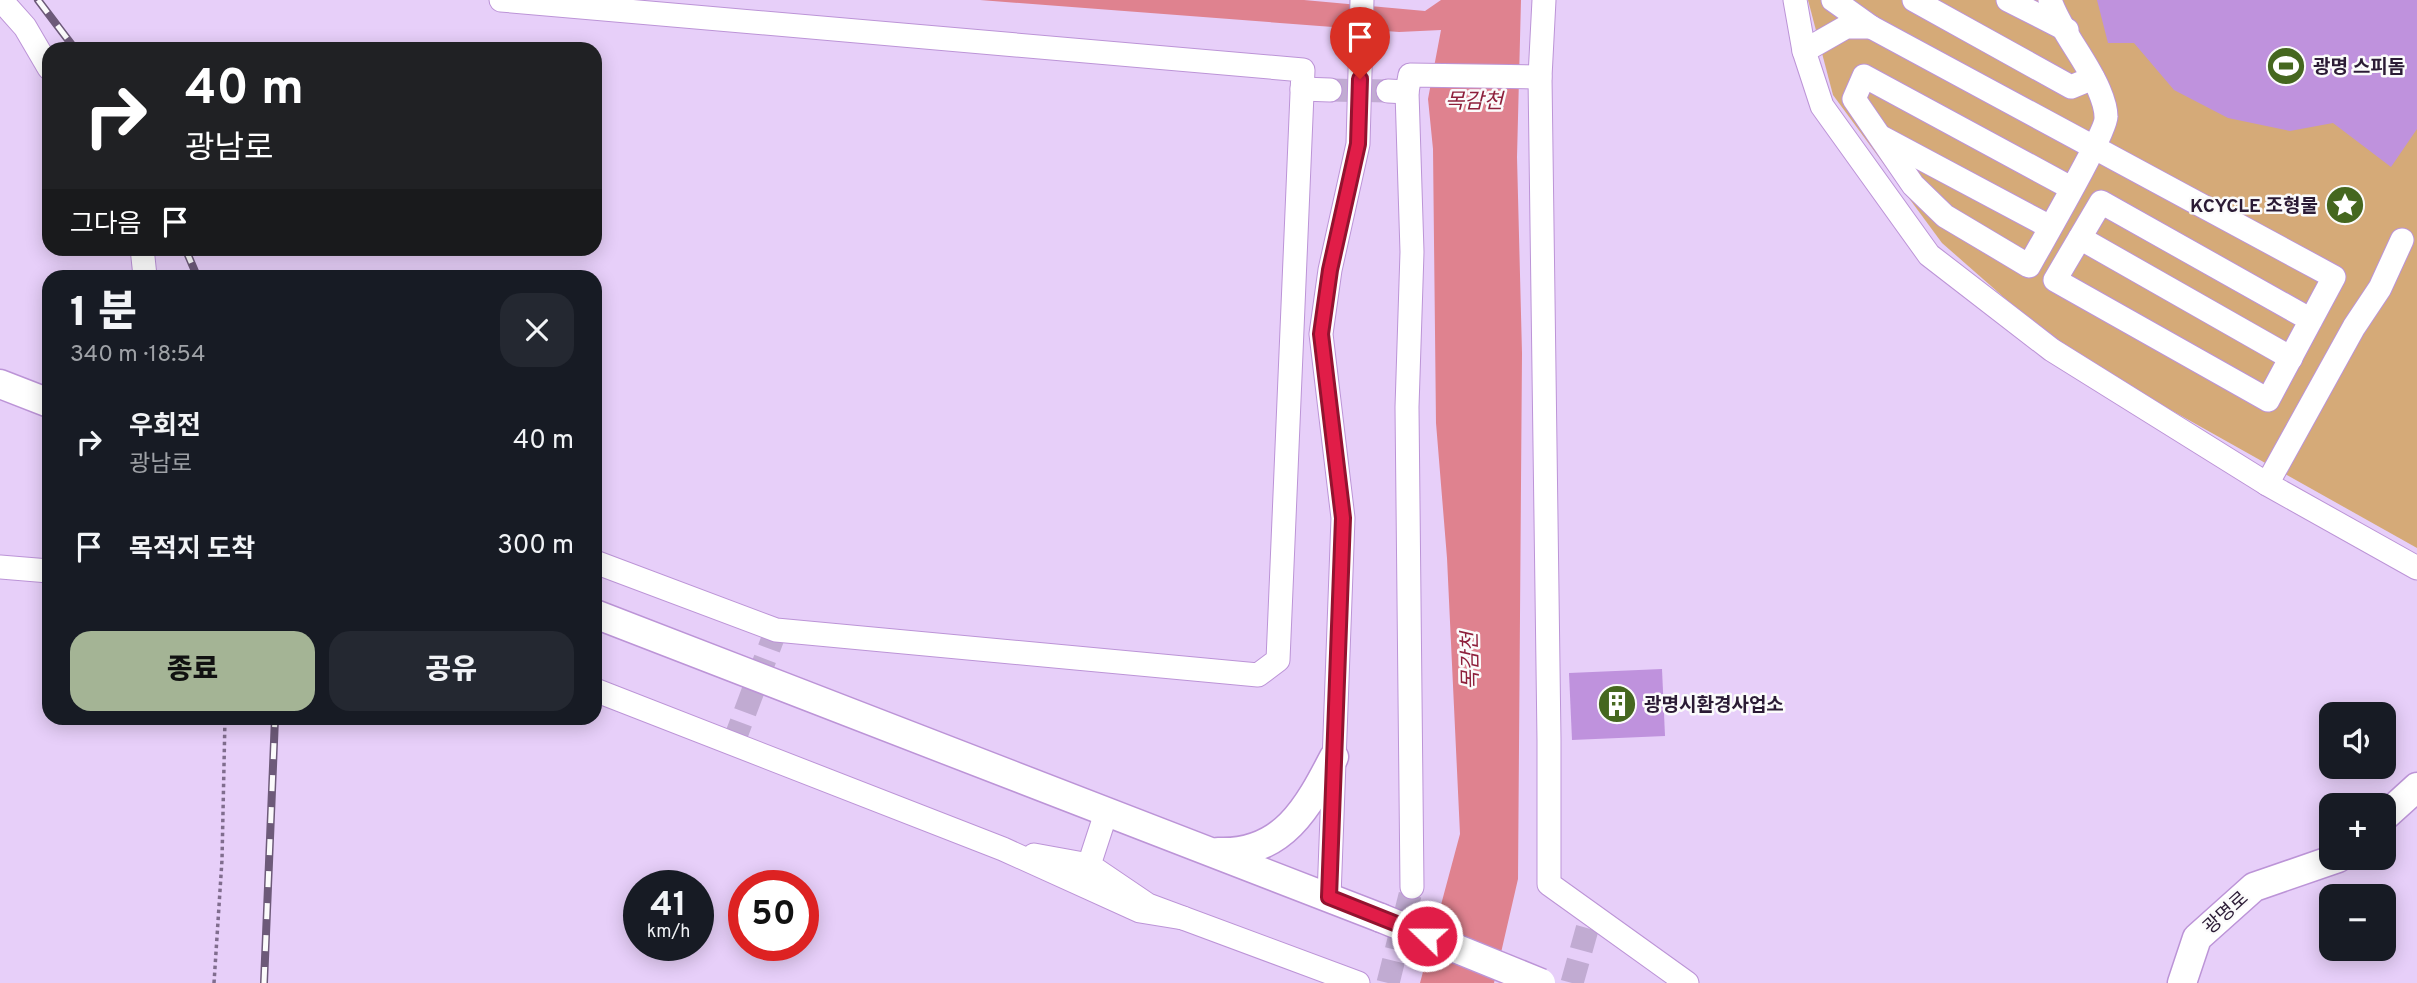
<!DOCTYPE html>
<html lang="ko">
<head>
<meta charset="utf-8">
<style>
  :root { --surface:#171b24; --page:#242831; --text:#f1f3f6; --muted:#9ea1a6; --accent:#a4b495 }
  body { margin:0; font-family:Overpass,"Noto Sans KR",sans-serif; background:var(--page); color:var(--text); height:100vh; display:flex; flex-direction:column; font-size:26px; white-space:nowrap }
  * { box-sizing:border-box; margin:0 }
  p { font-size:23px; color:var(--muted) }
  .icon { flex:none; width:38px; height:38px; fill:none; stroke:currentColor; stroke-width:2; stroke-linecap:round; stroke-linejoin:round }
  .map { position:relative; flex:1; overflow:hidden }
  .details { position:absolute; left:42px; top:270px; width:560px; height:455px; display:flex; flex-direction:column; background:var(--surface); border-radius:21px; box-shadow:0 4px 18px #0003 }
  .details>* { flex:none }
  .guide { position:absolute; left:42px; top:42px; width:560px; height:214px; border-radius:21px; box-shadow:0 4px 18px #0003; background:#202124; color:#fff; overflow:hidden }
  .buttons { position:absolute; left:2319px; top:702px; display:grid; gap:14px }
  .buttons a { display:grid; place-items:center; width:77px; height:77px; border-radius:14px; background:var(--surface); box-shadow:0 4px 18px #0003; font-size:35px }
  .speed { position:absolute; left:623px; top:870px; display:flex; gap:14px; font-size:35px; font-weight:700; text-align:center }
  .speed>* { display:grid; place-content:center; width:91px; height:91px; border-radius:50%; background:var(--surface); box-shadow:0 4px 18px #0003; line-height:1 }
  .speed small { font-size:18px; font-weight:400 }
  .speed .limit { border:10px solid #d22; background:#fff; color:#111 }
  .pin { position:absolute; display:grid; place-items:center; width:60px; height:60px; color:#fff; margin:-72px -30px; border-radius:50% 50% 50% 0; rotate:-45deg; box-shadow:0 0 7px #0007 }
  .pin .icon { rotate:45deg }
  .me { position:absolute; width:77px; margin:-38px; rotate:292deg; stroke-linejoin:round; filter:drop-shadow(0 0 5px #0008) }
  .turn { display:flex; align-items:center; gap:24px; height:147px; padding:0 28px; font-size:32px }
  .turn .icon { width:91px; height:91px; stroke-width:2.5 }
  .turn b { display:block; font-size:49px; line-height:60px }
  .then { display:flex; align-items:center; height:66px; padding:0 28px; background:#0003; gap:14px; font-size:26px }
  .round { display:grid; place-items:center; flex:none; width:74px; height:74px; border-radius:21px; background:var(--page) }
  .headline { display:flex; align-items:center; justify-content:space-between; height:119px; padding:0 28px }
  h1 { font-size:42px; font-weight:800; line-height:52px }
  .button { display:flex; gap:14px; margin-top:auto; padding:14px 28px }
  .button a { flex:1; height:80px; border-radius:21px; background:var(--accent); color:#111; font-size:28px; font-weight:800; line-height:80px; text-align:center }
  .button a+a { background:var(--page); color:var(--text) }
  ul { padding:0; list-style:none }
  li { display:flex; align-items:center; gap:21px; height:105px; padding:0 28px }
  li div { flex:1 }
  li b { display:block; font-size:26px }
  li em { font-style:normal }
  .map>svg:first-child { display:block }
  .green { fill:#d5aa78 }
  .water { fill:#df828f }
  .building { fill:#bf92dd }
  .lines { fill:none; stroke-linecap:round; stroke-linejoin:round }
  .minor-tunnel { stroke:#c1abd2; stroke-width:23; stroke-dasharray:23 11; stroke-linecap:butt }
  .minor-casing { stroke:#bc94d7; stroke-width:25 }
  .major-casing { stroke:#bc94d7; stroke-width:31 }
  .path { stroke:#806d8e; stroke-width:3.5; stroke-dasharray:3.5 3.5; stroke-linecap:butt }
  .minor { stroke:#fff; stroke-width:23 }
  .major { stroke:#fff; stroke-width:28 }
  .rail-casing { stroke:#6d5a79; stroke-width:8 }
  .rail { stroke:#fbfbfb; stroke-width:5; stroke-dasharray:16; stroke-linecap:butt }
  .major-bridge-casing { stroke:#bc94d7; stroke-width:31; stroke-linecap:butt }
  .major-bridge { stroke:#fff; stroke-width:28 }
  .route-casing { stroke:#92132f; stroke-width:18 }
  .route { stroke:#e11d48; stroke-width:12 }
  .labels { text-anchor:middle; stroke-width:5; stroke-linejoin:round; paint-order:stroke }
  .poi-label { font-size:19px; font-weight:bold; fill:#2b1b35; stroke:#fbfbfb; text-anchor:start }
  .street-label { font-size:19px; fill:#2b1b35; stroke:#fbfbfb }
  .water-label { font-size:21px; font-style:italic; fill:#8d1f3b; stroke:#fbfbfb }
</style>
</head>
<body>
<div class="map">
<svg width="2417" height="983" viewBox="0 0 2417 983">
  <rect width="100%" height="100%" fill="#e7cff9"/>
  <path class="green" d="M1808,0h609v548l-353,-198 -122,-107 -109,-148z"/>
  <path class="water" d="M980,0h324l121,11 16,-11h80l-4,157 5,196 -4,526 -24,104h-74l40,-149 -13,-276 -11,-135 -3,-274 -5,-50 13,-69 -42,2z"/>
  <g class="building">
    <path d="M2097,0h320v129l-26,38 -58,-44 -43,8 -62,-13 -54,-28 -40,-47h-26z"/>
    <path d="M1662,669l3,67 -93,4 -3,-67z"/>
  </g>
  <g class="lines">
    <g class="minor-tunnel">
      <path d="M1330,90l58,1"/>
      <path d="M733,744l43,-114"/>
      <path d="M1388,983l24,-96"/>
      <path d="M1572,983l19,-68"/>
    </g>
    <g class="minor-casing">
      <g id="minor">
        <path d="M1,0l24,27 24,41"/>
        <path d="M501,0l802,70 -25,590 -20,15 -482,-45 -181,-68"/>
        <path d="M1544,0l-4,77 9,663v144l138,99"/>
        <path d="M1795,0l9,51 18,55 107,149 123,95 215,134 150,84"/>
        <path d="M1914,0l157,87 22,-9"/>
        <path d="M2008,0l59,30"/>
        <path d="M2050,0c11,32 36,59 49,90 3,7 7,19 7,27 1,14 -65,127 -77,149l-84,-50 -32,-31 -59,-86 10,-23 207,112"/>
        <path d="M1871,27l463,250 -66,123 -213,-120 46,-78 210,118"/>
        <path d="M1804,51l42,-24h25l-38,-27"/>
        <path d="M1302,89l28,1"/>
        <path d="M1388,91l19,1 3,-17 130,2"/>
        <path d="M1407,92l5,160 -5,155 5,480"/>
        <path d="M1883,138l167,89"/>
        <path d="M2080,238l211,120"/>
        <path d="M142,248l3,28"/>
        <path d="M2267,484l87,-157 26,-39 22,-48"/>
        <path d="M0,567l49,4"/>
        <path d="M595,690l408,159 137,62 43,7"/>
        <path d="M1106,813l-17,52 59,40 210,78"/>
        <path d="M1034,855l55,10"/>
        <path d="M1329,897l14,-379 -22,-184 9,-64 28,-126 4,-144"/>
      </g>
    </g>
    <g class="major-casing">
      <g id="major">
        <path d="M0,384l49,19"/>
        <path d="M595,614l786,304"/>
        <path d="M2384,817l33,-30"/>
        <path d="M1218,852c65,3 90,-45 116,-95"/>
        <path d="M2182,983l15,-45 57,-51 84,-29"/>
      </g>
    </g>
    <path class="path" d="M214,983l8,-123 3,-142"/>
    <use href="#minor" class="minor"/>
    <use href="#major" class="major"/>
    <g class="rail-casing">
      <g id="rail">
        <path d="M38,0l37,49"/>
        <path d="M185,248l12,28"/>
        <path d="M264,983l11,-265"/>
      </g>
    </g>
    <use href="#rail" class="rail"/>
    <g class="major-bridge-casing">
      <path id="major-bridge" d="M1381,918l160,65"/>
    </g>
    <use href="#major-bridge" class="major-bridge"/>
  </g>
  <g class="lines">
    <g class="route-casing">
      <path id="route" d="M1360,79l-2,65 -28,126 -9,64 22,184 -14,379 98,39"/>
    </g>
    <use href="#route" class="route"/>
  </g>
  <defs>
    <g id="stadium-disc" transform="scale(2.0125)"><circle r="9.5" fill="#45671f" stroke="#fbfbfb"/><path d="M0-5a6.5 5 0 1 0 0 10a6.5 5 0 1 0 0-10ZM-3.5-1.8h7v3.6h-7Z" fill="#fff"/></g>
    <g id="sight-disc" transform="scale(2.0125)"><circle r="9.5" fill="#45671f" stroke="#fbfbfb"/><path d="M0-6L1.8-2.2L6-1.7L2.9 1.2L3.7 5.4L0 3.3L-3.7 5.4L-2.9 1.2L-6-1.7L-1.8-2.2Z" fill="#fff"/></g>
    <g id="building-disc" transform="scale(2.0125)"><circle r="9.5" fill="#45671f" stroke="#fbfbfb"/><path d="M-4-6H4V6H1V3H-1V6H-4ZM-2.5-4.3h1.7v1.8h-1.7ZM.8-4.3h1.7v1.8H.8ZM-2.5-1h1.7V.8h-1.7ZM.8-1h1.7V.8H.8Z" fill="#fff"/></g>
  </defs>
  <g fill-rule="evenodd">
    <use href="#stadium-disc" x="2286" y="66"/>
    <use href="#sight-disc" x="2345" y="205"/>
    <use href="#building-disc" x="1617" y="704"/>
  </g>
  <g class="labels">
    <g class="poi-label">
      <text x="2313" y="73">광명 스피돔</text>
      <text x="2318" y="212" text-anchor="end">KCYCLE 조형물</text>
      <text x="1644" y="711">광명시환경사업소</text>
    </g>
    <g class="street-label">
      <text transform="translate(2225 912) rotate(-42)" y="7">광명로</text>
    </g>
    <g class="water-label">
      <text x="1474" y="108">목감천</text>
      <text transform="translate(1470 661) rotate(-91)" y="7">목감천</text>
    </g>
  </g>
</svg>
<div class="buttons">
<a><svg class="icon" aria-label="sound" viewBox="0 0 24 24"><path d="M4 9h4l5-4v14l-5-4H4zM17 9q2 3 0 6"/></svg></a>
<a>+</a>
<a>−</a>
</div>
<div class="speed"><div>41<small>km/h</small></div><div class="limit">50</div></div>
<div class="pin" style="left:1360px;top:79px;background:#d93025"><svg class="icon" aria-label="arrive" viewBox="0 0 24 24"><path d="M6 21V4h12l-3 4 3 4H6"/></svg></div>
<svg class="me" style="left:1427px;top:936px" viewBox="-20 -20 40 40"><circle r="17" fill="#e11d48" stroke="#fff" stroke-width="3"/><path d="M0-11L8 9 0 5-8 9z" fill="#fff"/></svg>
<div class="guide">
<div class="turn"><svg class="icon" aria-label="right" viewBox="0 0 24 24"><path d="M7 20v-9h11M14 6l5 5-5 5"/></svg><div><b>40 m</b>광남로</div></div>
<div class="then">그다음<svg class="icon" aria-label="arrive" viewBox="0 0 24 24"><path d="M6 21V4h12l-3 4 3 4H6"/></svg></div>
</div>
<section class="details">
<div class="headline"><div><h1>1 분</h1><p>340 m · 18:54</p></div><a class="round"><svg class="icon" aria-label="close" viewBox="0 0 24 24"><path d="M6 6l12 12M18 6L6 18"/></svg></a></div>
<ul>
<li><svg class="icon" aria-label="right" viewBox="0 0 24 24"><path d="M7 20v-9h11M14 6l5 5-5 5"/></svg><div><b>우회전</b><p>광남로</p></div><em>40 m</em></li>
<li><svg class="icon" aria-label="arrive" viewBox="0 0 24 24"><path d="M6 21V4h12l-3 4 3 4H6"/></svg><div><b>목적지 도착</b></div><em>300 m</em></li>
</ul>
<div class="button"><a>종료</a><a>공유</a></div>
</section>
</div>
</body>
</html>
